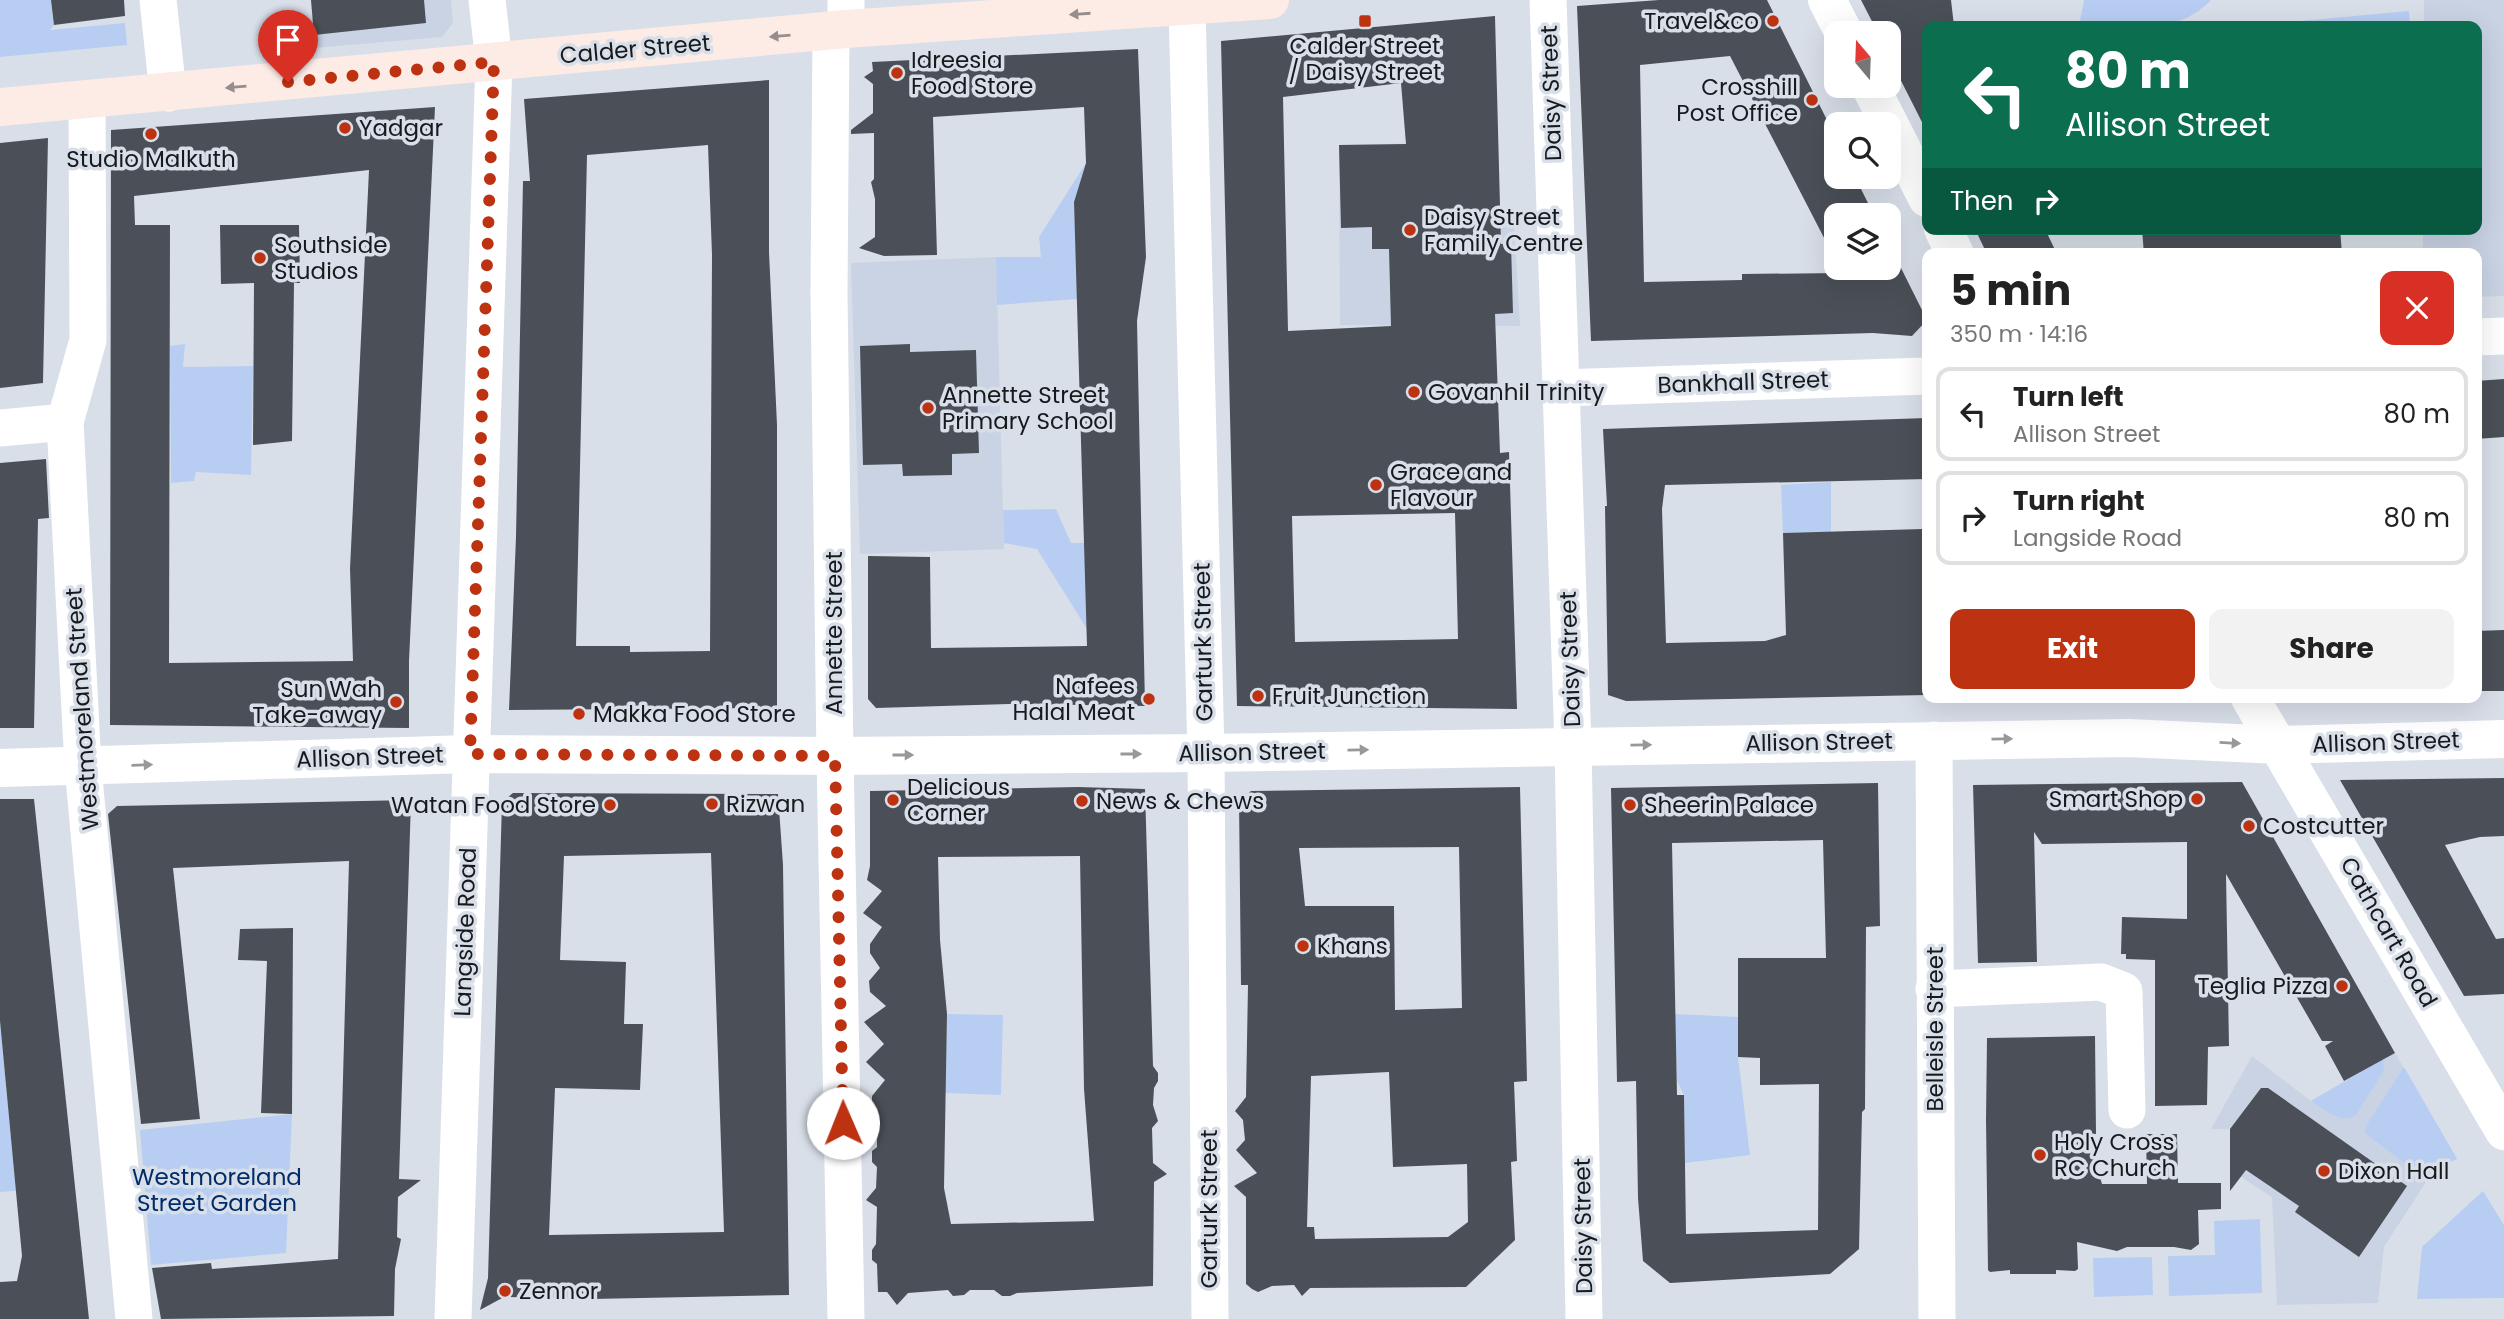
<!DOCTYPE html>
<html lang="en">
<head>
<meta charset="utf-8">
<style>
  :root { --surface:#fff; --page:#f2f2f2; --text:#222; --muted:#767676; --line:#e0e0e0; --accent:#bd3211 }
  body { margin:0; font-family:Poppins,sans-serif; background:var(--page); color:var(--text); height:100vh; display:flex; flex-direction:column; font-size:26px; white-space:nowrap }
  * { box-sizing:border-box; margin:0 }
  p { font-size:23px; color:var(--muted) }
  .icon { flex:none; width:38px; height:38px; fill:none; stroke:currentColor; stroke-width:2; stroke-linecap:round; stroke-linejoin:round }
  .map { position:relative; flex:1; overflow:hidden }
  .details { position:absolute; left:1922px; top:248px; width:560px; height:455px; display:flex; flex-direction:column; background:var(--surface); border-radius:14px; box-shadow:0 7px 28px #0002 }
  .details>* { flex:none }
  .guide { position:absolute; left:1922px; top:21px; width:560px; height:214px; border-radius:14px; box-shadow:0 7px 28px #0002; background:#0b6e4f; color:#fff; overflow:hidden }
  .needle { width:46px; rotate:341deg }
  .fabs { position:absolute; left:1824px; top:21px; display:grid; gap:14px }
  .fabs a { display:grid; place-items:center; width:77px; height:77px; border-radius:14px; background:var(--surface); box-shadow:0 7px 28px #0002; font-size:35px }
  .pin { position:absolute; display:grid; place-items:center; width:60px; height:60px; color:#fff; margin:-72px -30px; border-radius:50% 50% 50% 0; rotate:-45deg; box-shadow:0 0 7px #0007 }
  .pin .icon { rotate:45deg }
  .me { position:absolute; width:77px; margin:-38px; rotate:359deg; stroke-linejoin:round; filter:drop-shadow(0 0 5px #0008) }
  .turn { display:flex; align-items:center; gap:24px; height:147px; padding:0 28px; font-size:32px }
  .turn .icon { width:91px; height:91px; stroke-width:2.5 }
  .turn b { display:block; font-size:49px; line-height:60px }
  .then { display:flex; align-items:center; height:66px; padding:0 28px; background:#0003; gap:14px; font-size:26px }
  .round { display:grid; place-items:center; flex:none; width:74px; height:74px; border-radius:14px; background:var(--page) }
  .overview { display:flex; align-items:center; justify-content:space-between; height:119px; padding:0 28px }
  h1 { font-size:42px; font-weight:700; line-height:52px }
  .action { display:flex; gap:14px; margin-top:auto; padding:14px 28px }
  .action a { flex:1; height:80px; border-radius:14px; background:var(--accent); color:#fff; font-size:28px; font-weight:700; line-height:80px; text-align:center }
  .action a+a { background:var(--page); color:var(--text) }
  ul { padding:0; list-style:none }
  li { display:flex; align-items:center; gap:21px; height:94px; margin:0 14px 10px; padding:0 14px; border:4px solid var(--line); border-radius:14px }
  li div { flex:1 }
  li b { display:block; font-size:26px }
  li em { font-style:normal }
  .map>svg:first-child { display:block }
  .built { fill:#c9d3e4 }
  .green { fill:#b7cef2 }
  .building { fill:#4b5058; fill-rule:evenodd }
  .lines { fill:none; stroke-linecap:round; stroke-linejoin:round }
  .minor { stroke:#fff; stroke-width:37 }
  .tertiary { stroke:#fff; stroke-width:38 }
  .secondary { stroke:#fdebe6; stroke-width:38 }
  .oneway { fill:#968d8c }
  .oneway2 { fill:#979899 }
  .route { stroke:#bd3211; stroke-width:12; stroke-dasharray:0 21.6 }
  .poi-dot { fill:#bd3211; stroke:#d9dfe9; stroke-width:2.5 }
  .labels { text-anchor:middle; stroke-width:7; stroke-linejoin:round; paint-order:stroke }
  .poi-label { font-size:23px; fill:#171a1d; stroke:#d9dfe9; text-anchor:start }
  .street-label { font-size:23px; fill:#171a1d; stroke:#d9dfe9 }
  .park-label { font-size:23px; fill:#002c6c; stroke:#d9dfe9 }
</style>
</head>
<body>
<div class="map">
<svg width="2504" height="1319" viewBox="0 0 2504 1319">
  <rect width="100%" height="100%" fill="#d9dfe9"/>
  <g class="built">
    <path d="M311,0h140l2,23 -11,14 -128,11z"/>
    <path d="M2424,0h80v296l-28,1v-43h-53v-25h53v-203h-52z"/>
    <path d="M1428,143l15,82 71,-4 6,105 -180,-1 -1,-180z"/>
    <path d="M996,257l8,292 -144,5 -9,-291z"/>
    <path d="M1986,698h142l-68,5 -74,-2z"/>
    <path d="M2395,1053l62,106 -25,14 -48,74 -6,56 -101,2 -5,-108 -42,-27v-41h-19l41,-73 59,45z"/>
  </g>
  <g class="green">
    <path d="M0,0h51l3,25 -4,5 75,-7 2,22 -127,12z"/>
    <path d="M2084,0h127c-35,37 -84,26 -132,26z"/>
    <path d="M2409,11l1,15h-166z"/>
    <path d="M1086,163l-12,39 4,97 -81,6 -1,-48h45l-2,-20z"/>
    <path d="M185,344l-2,23 70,-1 -2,109 -55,-3 -2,9 -23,2 -1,-137z"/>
    <path d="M1831,482v50l-48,1 -2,-48z"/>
    <path d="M1056,509l15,34h14l2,86 -50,-80 -33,-6 -1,-33z"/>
    <path d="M947,1014l56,1 -2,80 -56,-2z"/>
    <path d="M1675,1014l63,3v40l12,98 -65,8 -1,-68 -7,-14z"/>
    <path d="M0,1023l16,168 -16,1z"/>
    <path d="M2383,1059l1,11 -28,45c-16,10 -31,-6 -45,-14z"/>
    <path d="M2404,1067l53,92 -33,15 -8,-2 -51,-39 1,-7z"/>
    <path d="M292,1114l-6,139 -135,12 -11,-135z"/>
    <path d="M2483,1191l21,34v73l-87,1 5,-52z"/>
    <path d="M2260,1219l2,74 -93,3 -1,-40 47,-1 -1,-34z"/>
    <path d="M2152,1257l1,38 -59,2 -1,-39z"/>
  </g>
  <g class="building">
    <path d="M51,0h73l1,16 -71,9z"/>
    <path d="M311,0h113l2,23 -112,12z"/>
    <path d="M1659,0h108l69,138v39h19l19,38h-38v46l-106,-205 -90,9 4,217 98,-2v-6l100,-1 -3,-5h62l26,52 -15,16 -39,-3 -282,8 -14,-335z"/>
    <path d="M1861,0h90l3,26h-27v106l-39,-77v-22h-10z"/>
    <path d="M1495,16l6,228h10l2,69 -18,1 5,139 9,-1 8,257 -280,-3 -16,-665zM1401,83l5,61 -67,1 2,83 31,-1v22h17l2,77 -103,5 -5,-234zM1455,513l3,126 -163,3 -3,-126z"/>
    <path d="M1138,49l8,208 -9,64 8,385 -136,-2 -133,4 -8,-9v-143l62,1 1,91 156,-2 -13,-444 12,-39 -2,-56 -151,10 4,138 -53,1 -25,-8 16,-11v-38l-4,-17 3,-3v-46l-23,1v-4l22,-17v-29l-9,-7 9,-6 -1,-9z"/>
    <path d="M769,80v172l8,173v283l-268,2 7,-173 7,-356h7l-6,-82zM708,145l4,110 -2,396 -80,1v-6h-54l11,-491z"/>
    <path d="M435,107l-26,554v67l-299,-3 1,-595zM369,170l-19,399 3,92 -184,2 1,-438h-35l-1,-29z"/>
    <path d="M48,138l-5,245 -43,5v-245z"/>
    <path d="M220,225h79l1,58h-6l-2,158 -39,4 1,-162 -33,1z"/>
    <path d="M1975,229h70l12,25h-70z"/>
    <path d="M2142,229h198l2,25h-198z"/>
    <path d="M910,344v8l66,-2 3,103 -27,1v21l-49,1 -1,-12 -39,1 -3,-119z"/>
    <path d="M2504,379v58l-28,2v-58z"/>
    <path d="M1927,418v61l-262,6 -3,24 4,134 99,-2 21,-6 -3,-102 140,-4 4,166 -301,6 -18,-6 -3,-189h2l-4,-77z"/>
    <path d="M46,459l3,59 -11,1 -4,209h-34v-265z"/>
    <path d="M2504,630v61h-28v-60z"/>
    <path d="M2504,778v58l-24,1 -35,8 51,94 8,-1v56l-40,2 -124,-216z"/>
    <path d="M2242,782l153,271 -51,28 -19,-35 8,-5h-11l-96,-167 3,172 -21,1 -1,58 -52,1v-146l-29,-1v-5h-5l1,-37 65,2v-77l-145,2 -8,-12 3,130 -59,1 -5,-178z"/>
    <path d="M1878,783l2,143 -14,1 -1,182 -3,3 -3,137 -29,25 -160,9 -27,-22 -5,-63 -2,-117 -19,1 -6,-294zM1823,840l3,118h-88v99l22,1v27l59,-1 -1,146 -132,4 -2,-139h-7l-5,-252z"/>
    <path d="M1078,787l67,2 8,277 5,7v8l-4,7 -1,17 5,16 -6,7 1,35 14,11 -13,8 -1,104 -136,7 -7,3h-8l-8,-6h-24l-6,5 -11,1 -5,-6 -40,3 -11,12 -10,-13h-9l-1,-28 -5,-4v-10l4,-6 1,-37 -11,-7 10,-12 1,-21 -5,-5v-11l5,-4v-36l-5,-5v-10l13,-16 -19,-18 18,-18 -20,-22 22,-16 -16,-14 -1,-11 11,-13 -10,-15v-9l12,-17 -19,-14 19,-22 -15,-11 3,-14v-75zM1080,856l4,233 10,132 -143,3 -7,-36 3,-174 -7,-74 -2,-83z"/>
    <path d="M1520,787l7,294 -13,1 3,79 -6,1 4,78 -49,47 -156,1 -8,8 -8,-11 -22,1 -14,6 -6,-3 -6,-5v-87l-12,-11 23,-13 -21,-23 9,-10 -2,-20 -8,-9 11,-14 2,-112h-7l-2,-184 12,-10zM1459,847l3,161 -67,2 -1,-104h-89l-6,-58zM1389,1072l4,95 74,-3 1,58 -20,15 -133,2 -1,-12h-7l4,-151z"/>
    <path d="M513,793l265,1 5,71 6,430 -197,4 -88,-2 -24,13 8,-32 14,-476zM711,853l13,379 -175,3 6,-147 85,2 3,-66h-19l2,-62 -66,-2 4,-104z"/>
    <path d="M0,799h34l55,520h-89v-37l17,-1 5,-25 -22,-235z"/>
    <path d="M411,800l-12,379 22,1 -23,17 -1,40 4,2 -6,30 -1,47 -233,3 -9,-51 59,-5 1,6 126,-10 11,-398 -176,7 27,251 -59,5 -33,-310 9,-8z"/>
    <path d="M293,928l-1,186 -31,-1 6,-152 -29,-1 2,-31z"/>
    <path d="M2095,1036l1,98h-9l15,50h45l-1,-50h31l1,49h43v26l-23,1 1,34 -8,6 -17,-3h-47l-10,4 -40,-9 1,27 -3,2 -19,-1v4h-46v-4l-20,2 -2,-2 -2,-150 1,-82z"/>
    <path d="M2261,1088h7l139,98 -48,71 -64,-45 4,-6 -53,-36 -16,21v-62z"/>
  </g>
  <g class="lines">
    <g class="minor">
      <path d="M158,0l10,93"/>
      <path d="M846,0v29"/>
      <path d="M1548,0l25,746 11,573"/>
      <path d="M1187,7l19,746 4,566"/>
      <path d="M831,31l-2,262 6,463 11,563"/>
      <path d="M87,101l1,239 -23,82 18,345 51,552"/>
      <path d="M2476,337l28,-1"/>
      <path d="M1560,388l367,-12"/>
      <path d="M0,428l65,-6"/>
      <path d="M1934,740l3,579"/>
      <path d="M1934,989l167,-7 23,9 3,119"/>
      <path d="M453,1319l41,-1257 -7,-62"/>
    </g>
    <g class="tertiary">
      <path d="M1827,0l17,33"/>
      <path d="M1870,86l57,112"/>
      <path d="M1943,229l12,25"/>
      <path d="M2250,698l254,433"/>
      <path d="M0,768l470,-14 365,2 371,-3 922,-15 152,7 224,-6"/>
    </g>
    <path class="secondary" d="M0,107l846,-78 424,-29"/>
  </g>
  <defs><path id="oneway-solid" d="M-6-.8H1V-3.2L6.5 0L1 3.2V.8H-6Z" transform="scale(1.75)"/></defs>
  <g class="oneway">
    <use href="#oneway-solid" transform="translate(1080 14) rotate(176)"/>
    <use href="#oneway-solid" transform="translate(780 36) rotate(175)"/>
    <use href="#oneway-solid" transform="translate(236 87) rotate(175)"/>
  </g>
  <g class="oneway2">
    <use href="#oneway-solid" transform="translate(2002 739) rotate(-1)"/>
    <use href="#oneway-solid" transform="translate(2230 743) rotate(3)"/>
    <use href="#oneway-solid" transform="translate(1641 745) rotate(-1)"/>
    <use href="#oneway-solid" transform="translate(1358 750) rotate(-1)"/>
    <use href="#oneway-solid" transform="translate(1131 754)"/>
    <use href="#oneway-solid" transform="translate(903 755)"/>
    <use href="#oneway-solid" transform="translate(142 765) rotate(-2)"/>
  </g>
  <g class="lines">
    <path class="route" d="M288,82l206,-20 -24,692 365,2 8,367"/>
  </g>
  <g class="poi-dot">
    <rect x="1358" y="14" width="14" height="14" rx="3.5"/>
    <circle cx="1773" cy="21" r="7"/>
    <circle cx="897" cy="73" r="7"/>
    <circle cx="1812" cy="100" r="7"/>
    <circle cx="345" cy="128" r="7"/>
    <circle cx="151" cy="134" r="7"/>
    <circle cx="1410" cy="230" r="7"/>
    <circle cx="260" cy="258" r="7"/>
    <circle cx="1414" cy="392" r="7"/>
    <circle cx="928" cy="408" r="7"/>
    <circle cx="1376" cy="485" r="7"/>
    <circle cx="1258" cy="696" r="7"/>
    <circle cx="1149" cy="699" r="7"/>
    <circle cx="396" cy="702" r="7"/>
    <circle cx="579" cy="714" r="7"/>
    <circle cx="2197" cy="799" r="7"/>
    <circle cx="893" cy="800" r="7"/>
    <circle cx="1082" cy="801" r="7"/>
    <circle cx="712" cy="804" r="7"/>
    <circle cx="610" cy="805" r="7"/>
    <circle cx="1630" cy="805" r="7"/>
    <circle cx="2249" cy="826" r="7"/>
    <circle cx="1303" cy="946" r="7"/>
    <circle cx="2342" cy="986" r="7"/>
    <circle cx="2040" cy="1155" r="7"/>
    <circle cx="2324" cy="1171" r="7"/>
    <circle cx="505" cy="1291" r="7"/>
  </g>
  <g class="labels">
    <g class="poi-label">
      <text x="1759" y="29" text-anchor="end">Travel&amp;co</text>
      <text x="1365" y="54" text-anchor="middle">Calder Street<tspan x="1365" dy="26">/ Daisy Street</tspan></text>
      <text x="911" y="68">Idreesia<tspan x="911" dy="26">Food Store</tspan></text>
      <text x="1798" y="95" text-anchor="end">Crosshill<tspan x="1798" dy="26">Post Office</tspan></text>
      <text x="359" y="136">Yadgar</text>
      <text x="151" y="167" text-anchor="middle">Studio Malkuth</text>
      <text x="1424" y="225">Daisy Street<tspan x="1424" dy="26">Family Centre</tspan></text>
      <text x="274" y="253">Southside<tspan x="274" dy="26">Studios</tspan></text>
      <text x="1428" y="400">Govanhil Trinity</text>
      <text x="942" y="403">Annette Street<tspan x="942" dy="26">Primary School</tspan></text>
      <text x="1390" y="480">Grace and<tspan x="1390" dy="26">Flavour</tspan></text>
      <text x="1135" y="694" text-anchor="end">Nafees<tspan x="1135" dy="26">Halal Meat</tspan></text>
      <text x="382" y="697" text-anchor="end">Sun Wah<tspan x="382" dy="26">Take-away</tspan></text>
      <text x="1272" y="704">Fruit Junction</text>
      <text x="593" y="722">Makka Food Store</text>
      <text x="907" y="795">Delicious<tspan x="907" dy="26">Corner</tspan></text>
      <text x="2183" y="807" text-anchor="end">Smart Shop</text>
      <text x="1096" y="809">News &amp; Chews</text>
      <text x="726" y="812">Rizwan</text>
      <text x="596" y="813" text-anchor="end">Watan Food Store</text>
      <text x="1644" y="813">Sheerin Palace</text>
      <text x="2263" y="834">Costcutter</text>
      <text x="1317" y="954">Khans</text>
      <text x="2328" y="994" text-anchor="end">Teglia Pizza</text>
      <text x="2054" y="1150">Holy Cross<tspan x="2054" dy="26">RC Church</tspan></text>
      <text x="2338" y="1179">Dixon Hall</text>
      <text x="519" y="1299">Zennor</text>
    </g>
    <g class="street-label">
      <text transform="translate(635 49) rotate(-5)" y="8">Calder Street</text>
      <text transform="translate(1551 93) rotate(-92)" y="8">Daisy Street</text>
      <text transform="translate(1743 382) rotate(-2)" y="8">Bankhall Street</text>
      <text transform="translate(834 633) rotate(-90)" y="8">Annette Street</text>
      <text transform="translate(1203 642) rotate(-91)" y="8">Garturk Street</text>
      <text transform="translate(1570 659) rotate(-92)" y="8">Daisy Street</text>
      <text transform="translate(82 709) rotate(-94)" y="8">Westmoreland Street</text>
      <text transform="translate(1819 742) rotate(-1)" y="8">Allison Street</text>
      <text transform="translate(2386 742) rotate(-2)" y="8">Allison Street</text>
      <text transform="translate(1252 752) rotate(-1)" y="8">Allison Street</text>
      <text transform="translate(370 757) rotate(-2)" y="8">Allison Street</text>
      <text transform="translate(465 932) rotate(-88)" y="8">Langside Road</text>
      <text transform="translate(2389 932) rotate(60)" y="8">Cathcart Road</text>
      <text transform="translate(1935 1029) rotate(-90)" y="8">Belleisle Street</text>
      <text transform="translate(1209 1209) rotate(-90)" y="8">Garturk Street</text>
      <text transform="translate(1583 1226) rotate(-91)" y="8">Daisy Street</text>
    </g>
    <g class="park-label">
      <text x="217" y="1185">Westmoreland<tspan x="217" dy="26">Street Garden</tspan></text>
    </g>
  </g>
</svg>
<div class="fabs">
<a><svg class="needle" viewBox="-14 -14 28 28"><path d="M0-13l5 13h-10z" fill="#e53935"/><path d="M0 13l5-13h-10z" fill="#767676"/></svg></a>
<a><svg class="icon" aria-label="search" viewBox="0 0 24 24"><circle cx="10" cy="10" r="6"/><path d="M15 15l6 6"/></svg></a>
<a><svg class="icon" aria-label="layers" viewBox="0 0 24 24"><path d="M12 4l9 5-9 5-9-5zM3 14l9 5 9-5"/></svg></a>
</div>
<div class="pin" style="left:288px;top:82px;background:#d93025"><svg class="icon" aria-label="arrive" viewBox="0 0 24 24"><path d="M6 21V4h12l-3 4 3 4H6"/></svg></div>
<svg class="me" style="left:843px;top:1123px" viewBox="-20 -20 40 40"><circle r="19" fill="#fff"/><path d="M0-13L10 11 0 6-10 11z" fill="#bd3211"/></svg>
<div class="guide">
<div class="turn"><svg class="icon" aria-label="left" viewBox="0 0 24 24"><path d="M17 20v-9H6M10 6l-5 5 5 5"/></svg><div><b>80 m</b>Allison Street</div></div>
<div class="then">Then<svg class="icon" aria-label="right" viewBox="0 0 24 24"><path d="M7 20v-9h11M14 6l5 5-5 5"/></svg></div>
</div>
<section class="details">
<div class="overview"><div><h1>5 min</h1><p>350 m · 14:16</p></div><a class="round" style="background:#d93025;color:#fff"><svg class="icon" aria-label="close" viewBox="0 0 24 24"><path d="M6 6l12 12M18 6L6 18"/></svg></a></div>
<ul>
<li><svg class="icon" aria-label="left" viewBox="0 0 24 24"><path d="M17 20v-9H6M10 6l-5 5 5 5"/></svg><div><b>Turn left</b><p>Allison Street</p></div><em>80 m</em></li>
<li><svg class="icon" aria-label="right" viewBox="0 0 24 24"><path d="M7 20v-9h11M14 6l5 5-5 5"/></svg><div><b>Turn right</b><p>Langside Road</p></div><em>80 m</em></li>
</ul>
<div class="action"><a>Exit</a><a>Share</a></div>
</section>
</div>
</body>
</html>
